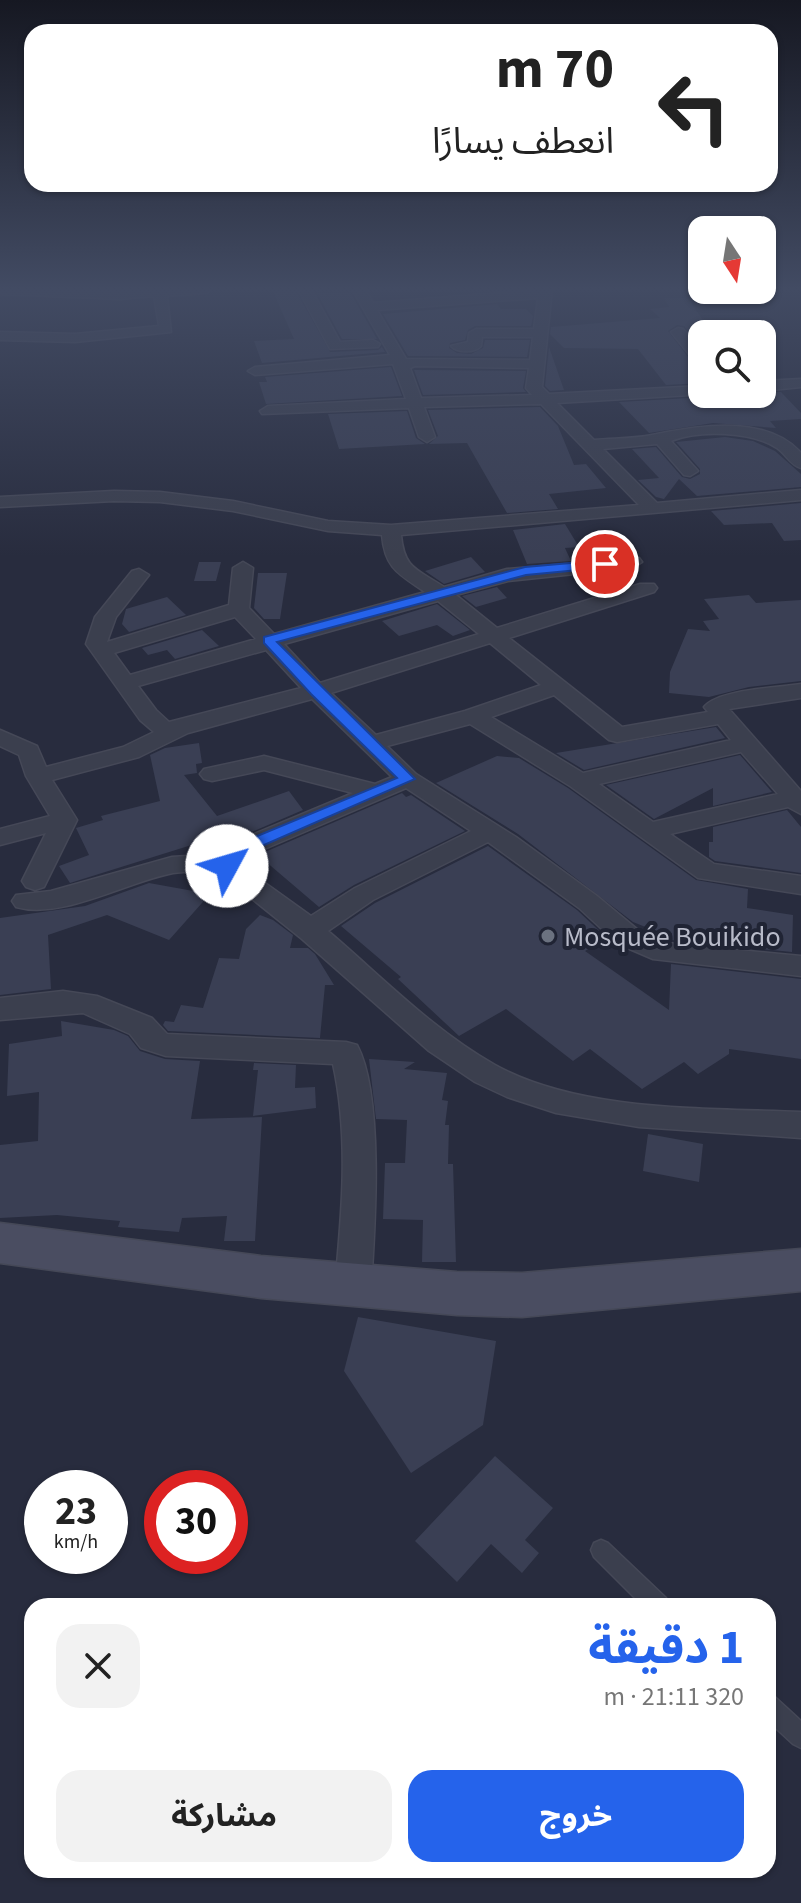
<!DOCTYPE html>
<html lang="ar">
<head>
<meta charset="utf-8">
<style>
  :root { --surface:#fff; --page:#f2f2f2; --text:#222; --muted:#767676; --accent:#2563eb }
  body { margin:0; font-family:"Source Sans 3","Noto Sans Arabic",sans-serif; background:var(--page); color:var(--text); direction:rtl; height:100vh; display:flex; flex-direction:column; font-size:30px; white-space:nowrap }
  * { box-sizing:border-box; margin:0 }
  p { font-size:26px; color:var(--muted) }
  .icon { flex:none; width:44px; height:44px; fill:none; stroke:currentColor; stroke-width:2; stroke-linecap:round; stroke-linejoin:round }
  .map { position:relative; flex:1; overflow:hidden; direction:ltr }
  .side { position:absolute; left:24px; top:1598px; width:752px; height:280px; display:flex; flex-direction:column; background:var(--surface); border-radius:24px; box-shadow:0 2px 6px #0004; direction:rtl }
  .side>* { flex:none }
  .top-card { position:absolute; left:24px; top:24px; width:754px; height:168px; border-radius:24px; box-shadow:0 2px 6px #0004; direction:rtl; background:#fff; color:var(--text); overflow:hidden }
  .needle { width:52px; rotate:168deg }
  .controls { position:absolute; left:688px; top:216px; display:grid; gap:16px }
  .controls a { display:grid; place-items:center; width:88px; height:88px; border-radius:16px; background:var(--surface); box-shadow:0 2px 6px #0004; font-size:40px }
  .speed { position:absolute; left:24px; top:1470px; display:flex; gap:16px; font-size:40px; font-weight:700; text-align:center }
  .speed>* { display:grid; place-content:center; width:104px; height:104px; border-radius:50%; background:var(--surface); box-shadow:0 2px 6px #0004; line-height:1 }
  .speed small { font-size:20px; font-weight:400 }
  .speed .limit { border:12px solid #d22; background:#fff; color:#111 }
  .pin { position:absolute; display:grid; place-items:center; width:68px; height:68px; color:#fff; margin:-34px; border:4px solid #fff; border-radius:50%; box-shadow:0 2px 8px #0007 }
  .me { position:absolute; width:88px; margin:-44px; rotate:51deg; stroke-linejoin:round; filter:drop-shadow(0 0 6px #0008) }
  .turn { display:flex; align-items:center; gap:28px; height:168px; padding:0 32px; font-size:36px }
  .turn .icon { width:104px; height:104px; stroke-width:2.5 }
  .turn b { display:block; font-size:56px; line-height:68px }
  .round { display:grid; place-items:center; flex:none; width:84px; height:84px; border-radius:24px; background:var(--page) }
  .overview { display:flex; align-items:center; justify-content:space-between; height:136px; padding:0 32px }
  h1 { font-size:48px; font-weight:700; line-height:60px; color:var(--accent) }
  .button { display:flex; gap:16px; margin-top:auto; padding:16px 32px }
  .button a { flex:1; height:92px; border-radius:24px; background:var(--accent); color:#fff; font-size:32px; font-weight:700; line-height:92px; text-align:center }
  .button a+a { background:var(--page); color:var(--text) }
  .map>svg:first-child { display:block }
  .building { fill:#3a3f54 }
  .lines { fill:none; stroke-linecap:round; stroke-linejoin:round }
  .lane-casing { stroke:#454857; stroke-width:3 }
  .street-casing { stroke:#454857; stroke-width:3 }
  .secondary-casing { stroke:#454857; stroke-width:3 }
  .lane { fill:#3b3f4e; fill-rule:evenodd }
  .street { fill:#3b3f4e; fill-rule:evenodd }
  .secondary { fill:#4a4d61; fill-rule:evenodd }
  .route { fill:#2563eb; stroke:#184099; stroke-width:2 }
  .worship-dot { fill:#6b7280; stroke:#202434; stroke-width:3 }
  .labels { text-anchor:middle; stroke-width:8; stroke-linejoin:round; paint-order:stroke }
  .poi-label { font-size:28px; fill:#b8bbc9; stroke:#202434; text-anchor:start }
</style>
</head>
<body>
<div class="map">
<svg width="801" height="1903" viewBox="0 0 801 1903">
  <rect width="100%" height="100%" fill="#282c3e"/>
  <g class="building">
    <path d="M272,289h23l35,63 48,-2 4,-3 3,5 -123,11 -8,-22 40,-2z"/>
    <path d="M345,292h5l27,47h-35l-25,-46z"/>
    <path d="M664,298h24l24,36h-10v13l-18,-21 -7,-1 -9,6 27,35 7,2v15l-36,2 -28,-36 -74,-1 -14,-14 1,-7 109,-9 -10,-9 19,-2z"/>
    <path d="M497,304l4,5h25l7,7 -2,10h-56l-7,4 -3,10 -15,3 -1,5 8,5 14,1 12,-6 2,-8h45l-3,17 -119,-1 -25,-42z"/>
    <path d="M549,347l15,43 -14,1 -5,-5z"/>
    <path d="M391,367l11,29 -136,8 -7,-22h8l-2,-5z"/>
    <path d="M414,370l112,1 -3,17 3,4 -103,3z"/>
    <path d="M781,392l20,21v6l-31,2 6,7 -63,-5 -64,10 -30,-31 88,-5 3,-3z"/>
    <path d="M540,407l18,19 16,39 12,-1 20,24 -57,6 9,15 -51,4 -40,-70 -38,1 9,-8 -10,-26z"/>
    <path d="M407,411l9,27 9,6 -86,5 -11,-35z"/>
    <path d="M725,437l28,4 22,10 26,23v13l-104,9 -18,-17 -15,20 -8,-2 -18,-17 21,-2 -27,-29 24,-2 26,30 8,2 10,-5v-5l-24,-27z"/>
    <path d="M801,503v37l-17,1 -12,-18 -48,2 -13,-14z"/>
    <path d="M565,524l14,23 -14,1 6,13 -44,3 -14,-34z"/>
    <path d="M471,557l14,15 -41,12 -19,-13z"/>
    <path d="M199,562h22l-5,19h-22z"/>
    <path d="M258,573h29l-7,46h-16l-10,-11z"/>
    <path d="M497,587l10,11 -31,9 -14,-11z"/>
    <path d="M749,595l7,8 45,-3v81l-52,6 -40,10 -40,-4 1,-21 18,-43 22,2 -7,-10 16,-2 -15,-20z"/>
    <path d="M167,597l19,18 -57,17 -7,-8 4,-15z"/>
    <path d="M437,604l33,26 -17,6 -16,-11 -38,11 -17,-15z"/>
    <path d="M202,630l17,16 -44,13 -8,-9 -19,5 -6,-7z"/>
    <path d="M716,727l9,11 -141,32 -28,-17z"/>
    <path d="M199,743l3,20 -6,1 1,9 -13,2 33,41 72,-25 14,19 -82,35 -7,-7 -144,45 -11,-17 30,-11 -13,-27 27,-8 -2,-4 59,-15 -10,-46 15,-7z"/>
    <path d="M740,755l32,37 -59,14v-18l-59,31 -48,-34z"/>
    <path d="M497,756l22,2 49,30 128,92 52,9 -1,19 46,7 -1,37 -120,-12v-7l-19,-3 -20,-8 -115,-88 -82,-51z"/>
    <path d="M402,793l4,4 5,-2 54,36 -111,54 -35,22 -61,-52z"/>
    <path d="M787,810l14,17v46l-86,-12 -6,-4v-15h4v-15z"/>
    <path d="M488,846l89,64 30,28 -22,13 84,59 2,-46 130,15v80l-72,-10v5l-31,20 -14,-12 -42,27 -52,-40 -17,12 -67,-52 -47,27 -61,-57 3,-2 -60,-51 34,-23z"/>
    <path d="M149,883l61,11 -41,46 -62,-25 -59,20 3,54 -51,6v-77l85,-12z"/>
    <path d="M260,915l13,5 20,15 -3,13h18l7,6 19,31h-9l-5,53 -152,-7 -5,-6 2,-4 9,1 7,-17 22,3 16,-50 20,1 7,-30z"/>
    <path d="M61,1021l53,9 14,6 12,15 25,8 35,2 -9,58 71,-2 -7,124h-31l3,-25 -45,2 -3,14 -61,-5 2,-6 -63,-6 -57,3v-73l38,-4 1,-49 -32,4 2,-52 53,-8z"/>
    <path d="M369,1059l46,3 -11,7 43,4 -5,27 6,1 -3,24h4l-1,39h5l3,98h-34l1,-42 -40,-1 2,-56h20l2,-43 -31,-1z"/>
    <path d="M254,1063l42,2 -1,23 20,-1 1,21 -63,8 5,-46h-5z"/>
    <path d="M648,1134l55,10 -4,38 -56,-11z"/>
    <path d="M358,1317l138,24 -13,84 -72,48 -67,-102z"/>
    <path d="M495,1456l58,52 -28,32 14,13 -17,20 -31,-29 -34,38 -42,-41z"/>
  </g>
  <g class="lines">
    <g class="lane-casing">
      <g id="lane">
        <path d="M601,1540l7,3 58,55 3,8h-26l-49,-49 -3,-7 3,-7z"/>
        <path d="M768,1695l8,3 25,23v27l-8,-4 -25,-23z"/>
      </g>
    </g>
    <g class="street-casing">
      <g id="street">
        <path d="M0,289h212l-6,4 -39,3 4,36 -96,10 -75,-2v-8l75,2 84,-8 -5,-30 -34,3 -120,-5z"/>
        <path d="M298,289h13l29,53 33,-2 7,4 -2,3 -48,2z"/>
        <path d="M352,289h13l8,14 179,-14 -10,98 7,7 153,-8v8h5l-150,9 37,37c21,-2 43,-1 63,-6 44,-9 110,-19 144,19v15c-11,-3 -15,-14 -24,-20 -26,-17 -78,-18 -106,-7l27,30 -8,5 -6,-1 -27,-31 -54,5 54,54 144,-13v10l-400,35c3,34 16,34 43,52l63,-18 132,-11 3,4 -10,6 -124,13 -52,14 41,33 143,-44h14l3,4 -3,4 -145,46 113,89 86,-15 -4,-5c15,-18 73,-19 97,-23v14l-72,11 72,82v23l-13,-7 -118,27 44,30 87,12v18l-103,-16 -128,-92 -100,-62 -83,22 29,28 100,63 81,59 41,34 29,13 134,13v20l-148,-17 -35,-15 -39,-36 -91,-66 -115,58 -45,31c54,46 105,99 167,134 85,47 210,43 306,47v26l-162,-11 -83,-14 -49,-16 -32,-15 -46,-31 -127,-112 -85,-68c-15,1 -30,0 -44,2 -47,9 -111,47 -157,34l-4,-6 4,-6 35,-4 121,-34 46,-3 5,-7 130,-54 -89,-23 -52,11 -8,-2 -4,-5 4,-5 60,-13 111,28 17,-7 -80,-78 -124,34 -49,24 -87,23 25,40 -33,67 -9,3 -9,-3 -4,-6 24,-48 -46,12v-16l50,-13 -24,-40 -7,-21 -19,-9v-16l37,16 9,21 77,-20 31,-15 -14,-12 -54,-76 9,-27 37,-46 7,-2 10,6 -33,42 -9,25 122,-37 4,-37 10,-6 10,6 -4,40 25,26 151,-42c-26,-18 -40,-23 -43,-57l-54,-4 -95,-20 -73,-9 -46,-1 -114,6v-10l114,-6 46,1 73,9 95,20 63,4 248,-20 -98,-101 -117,3 11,30 -8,5 -8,-5 -10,-29 -147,6 -2,-3 8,-5 138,-7 -13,-35 -138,11 -7,-4 7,-4 135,-12zM538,298l-4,31h-58l-7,4 -1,9 -17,4c6,7 24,7 30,0l1,-9h51l-3,23 -124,-1 -29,-49zM415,366l114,2 -3,20 6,7 -111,3 -11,-30zM438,601l41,33 -159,49 -36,-39zM235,617l21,22 -126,36 -16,-22zM490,643l51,42 -76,26 -89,24 -45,-42zM266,650l35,38 -132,34 -13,-12 -18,-24zM554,695l55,45 8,2 101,-18 13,16 -148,33 -92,-56zM741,752l37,42 -125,28 -54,-38zM406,788l65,43 -116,57 -44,28 -71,-51 1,-6z"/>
        <path d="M678,328l5,1 19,23v13l-5,-1 -26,-32z"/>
        <path d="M801,379v8l-39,4v-10z"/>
        <path d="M63,991l34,5 55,22 15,16 179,8 11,3c27,50 18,183 14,241l-5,11 -13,5 -13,-5 -5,-11c7,-73 14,-150 -2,-222l-167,-8 -25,-8 -11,-14 -47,-21 -83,7v-22z"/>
      </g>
    </g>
    <g class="secondary-casing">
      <path id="secondary" d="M0,1223l261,33 196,16 65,1 279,-24v42l-279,26 -65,-2 -196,-17 -261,-35z"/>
    </g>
    <use href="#lane" class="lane"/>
    <use href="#street" class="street"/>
    <use href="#secondary" class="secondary"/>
  </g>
  <linearGradient id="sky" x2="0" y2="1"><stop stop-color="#161822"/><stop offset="0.52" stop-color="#424b63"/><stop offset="1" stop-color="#424b63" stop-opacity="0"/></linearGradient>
  <rect width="801" height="556" fill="url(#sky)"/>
  <path class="route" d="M605,560l5,2v5l-84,8 -249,67 138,137 -176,77 -6,14h-12l-2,-4 7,-17 171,-71 -86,-84 -47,-51v-6l261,-70z"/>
  <circle class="worship-dot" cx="548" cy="936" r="8"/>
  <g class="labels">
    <g class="poi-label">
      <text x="564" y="946">Mosquée Bouikido</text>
    </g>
  </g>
</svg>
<div class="controls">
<a><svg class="needle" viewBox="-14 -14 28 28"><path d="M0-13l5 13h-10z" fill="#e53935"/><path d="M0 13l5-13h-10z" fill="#767676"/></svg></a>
<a><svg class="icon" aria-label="search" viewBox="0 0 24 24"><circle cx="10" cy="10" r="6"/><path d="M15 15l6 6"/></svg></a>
</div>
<div class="speed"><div>23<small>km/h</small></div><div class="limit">30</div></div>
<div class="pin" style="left:605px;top:564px;background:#d93025"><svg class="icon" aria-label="arrive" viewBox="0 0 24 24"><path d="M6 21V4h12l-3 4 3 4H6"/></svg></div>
<svg class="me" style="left:227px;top:866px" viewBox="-20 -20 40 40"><circle r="19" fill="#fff"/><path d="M0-13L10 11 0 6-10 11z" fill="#2563eb"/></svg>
<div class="top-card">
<div class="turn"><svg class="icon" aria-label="left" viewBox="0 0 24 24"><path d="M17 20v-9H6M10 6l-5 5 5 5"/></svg><div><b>70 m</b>انعطف يسارًا</div></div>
</div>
<section class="side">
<div class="overview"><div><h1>1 دقيقة</h1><p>320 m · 21:11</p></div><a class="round"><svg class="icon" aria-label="close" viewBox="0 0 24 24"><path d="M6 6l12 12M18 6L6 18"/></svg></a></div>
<div class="button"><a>خروج</a><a>مشاركة</a></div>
</section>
</div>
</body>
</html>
